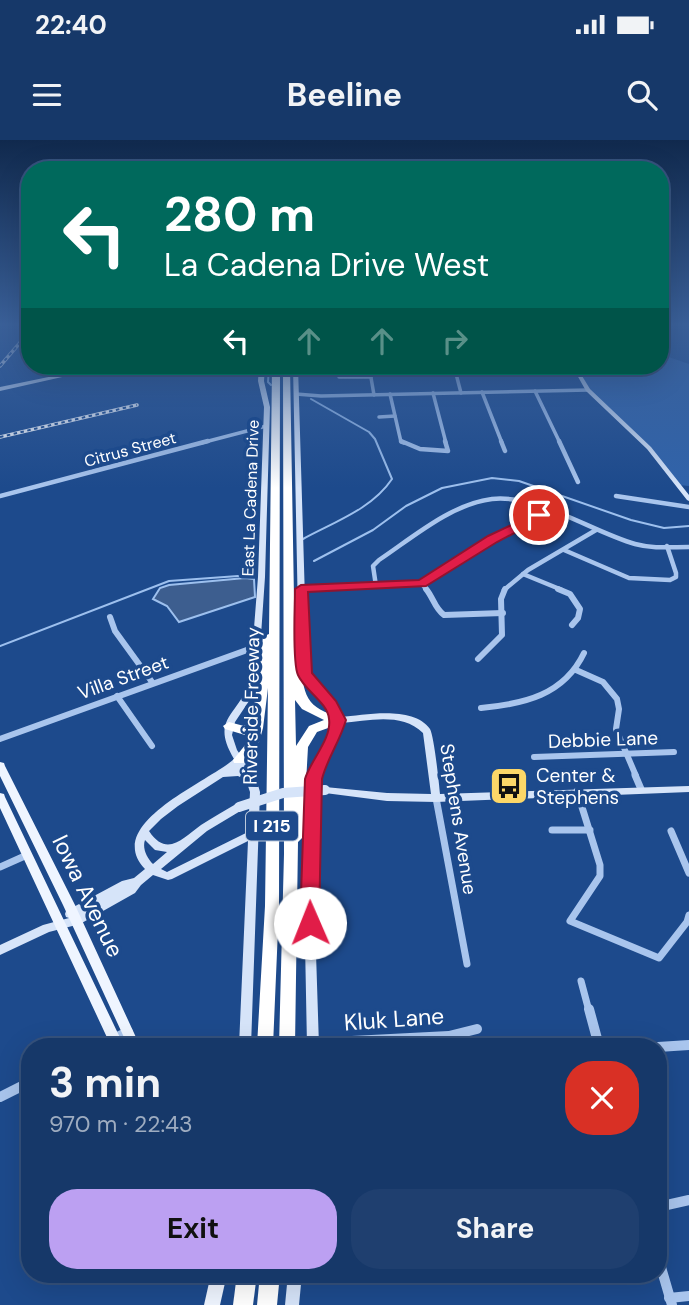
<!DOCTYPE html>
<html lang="en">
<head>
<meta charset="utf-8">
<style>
  :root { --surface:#163869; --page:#1f3f6f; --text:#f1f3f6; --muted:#9eacc0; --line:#35527d; --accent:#bca0f2 }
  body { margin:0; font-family:"DM Sans",sans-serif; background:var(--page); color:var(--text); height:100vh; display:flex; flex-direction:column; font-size:26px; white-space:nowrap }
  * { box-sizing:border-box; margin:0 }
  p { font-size:23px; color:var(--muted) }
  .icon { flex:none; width:38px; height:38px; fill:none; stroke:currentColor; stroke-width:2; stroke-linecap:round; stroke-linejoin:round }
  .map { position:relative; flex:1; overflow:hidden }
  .details { position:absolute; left:21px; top:898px; width:646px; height:245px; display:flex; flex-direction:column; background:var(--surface); border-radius:28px; box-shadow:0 7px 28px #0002,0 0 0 2px var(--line) }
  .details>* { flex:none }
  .guide { position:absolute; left:21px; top:21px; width:648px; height:214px; border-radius:28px; box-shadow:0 7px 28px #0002,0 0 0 2px var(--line); background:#00695c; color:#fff; overflow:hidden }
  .pin { position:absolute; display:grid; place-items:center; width:60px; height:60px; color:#fff; margin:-30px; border:4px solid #fff; border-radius:50%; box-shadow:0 2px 7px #0007 }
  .me { position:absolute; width:77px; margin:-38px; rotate:359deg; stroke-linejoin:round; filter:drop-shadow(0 0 5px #0008) }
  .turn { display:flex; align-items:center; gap:24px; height:147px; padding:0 28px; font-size:32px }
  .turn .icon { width:91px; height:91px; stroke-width:2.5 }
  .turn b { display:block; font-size:49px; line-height:60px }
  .lanes { display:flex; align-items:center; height:66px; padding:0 28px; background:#0003; justify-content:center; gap:35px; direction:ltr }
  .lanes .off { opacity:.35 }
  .round { display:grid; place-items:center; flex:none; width:74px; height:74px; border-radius:28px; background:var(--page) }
  .head { display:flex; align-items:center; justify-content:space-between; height:119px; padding:0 28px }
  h1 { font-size:42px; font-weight:700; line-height:52px }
  .button { display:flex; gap:14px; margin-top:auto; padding:14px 28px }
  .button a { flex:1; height:80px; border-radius:28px; background:var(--accent); color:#111; font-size:28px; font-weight:700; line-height:80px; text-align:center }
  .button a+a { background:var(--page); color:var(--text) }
  .status { display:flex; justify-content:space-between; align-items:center; height:49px; padding:0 35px; background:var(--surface); direction:ltr }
  .status svg { height:19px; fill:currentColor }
  header { display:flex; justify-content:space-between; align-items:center; height:91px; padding:0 28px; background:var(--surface); font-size:32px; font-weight:700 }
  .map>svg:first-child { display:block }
  .green { fill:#3063aa }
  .water { fill:#3d5e8f; stroke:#9dc0ee; stroke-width:2 }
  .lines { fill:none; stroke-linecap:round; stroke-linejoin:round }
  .stream { stroke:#9dc0ee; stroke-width:2 }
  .street-far4 { stroke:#a9c5ed; stroke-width:3.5 }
  .street-far3 { stroke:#a9c5ed; stroke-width:4.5 }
  .street-far2 { stroke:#a9c5ed; stroke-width:6 }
  .street-far1 { stroke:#a9c5ed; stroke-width:7 }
  .street { stroke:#a9c5ed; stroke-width:10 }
  .secondary { fill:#d6e4f9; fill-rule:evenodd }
  .primary { fill:#eff5ff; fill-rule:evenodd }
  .highway { fill:#fff; fill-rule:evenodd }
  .rail-casing { stroke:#fff; stroke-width:3.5 }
  .rail { stroke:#1d4a8c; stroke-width:2; stroke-dasharray:3.5; stroke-linecap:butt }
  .secondary-bridge { stroke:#d6e4f9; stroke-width:10 }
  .route { fill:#e11d48; stroke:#92132f; stroke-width:2 }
  .labels { text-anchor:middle; stroke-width:7; stroke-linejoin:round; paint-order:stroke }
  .far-street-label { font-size:16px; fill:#fff; stroke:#1d4a8c }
  .shield { fill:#1d4a8c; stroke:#bbc9dc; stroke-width:2 }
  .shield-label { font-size:18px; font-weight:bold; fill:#fff }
  .street-label { font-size:19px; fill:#fff; stroke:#1d4a8c }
  .poi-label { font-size:19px; fill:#fff; stroke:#1d4a8c; text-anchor:start }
  .near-street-label { font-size:23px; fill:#fff; stroke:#1d4a8c }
</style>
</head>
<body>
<div class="status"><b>22:40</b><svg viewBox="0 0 49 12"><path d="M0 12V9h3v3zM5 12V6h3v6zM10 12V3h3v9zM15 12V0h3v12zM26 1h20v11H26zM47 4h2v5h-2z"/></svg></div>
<header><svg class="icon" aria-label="menu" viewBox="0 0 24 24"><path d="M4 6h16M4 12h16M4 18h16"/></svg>Beeline<svg class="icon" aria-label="search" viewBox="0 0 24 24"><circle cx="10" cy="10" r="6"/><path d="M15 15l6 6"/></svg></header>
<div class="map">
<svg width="689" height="1165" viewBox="0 0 689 1165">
  <rect width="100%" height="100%" fill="#1d4a8c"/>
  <path class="green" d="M660,214l29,10v122l-11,-1 -27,-37 -63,-60 -13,-22h85z"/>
  <path class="water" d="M245,438l9,1 1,18 -76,25 -12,-16 -14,-7 7,-11 9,-3z"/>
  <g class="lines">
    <g class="stream">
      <path d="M269,226l-1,16 3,3"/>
      <path d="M303,399c31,-17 69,-30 89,-60l-17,-40 -6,-7 -58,-33"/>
      <path d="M314,421l59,-31 33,-24 36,-18 50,-10 27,3 112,39 33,8 25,-2"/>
      <path d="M0,506l169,-65 83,-6"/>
    </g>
    <g class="street-far4">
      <path d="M369,226l5,29"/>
      <path d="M454,226l7,27"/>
      <path d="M172,235l38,-9"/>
      <path d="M339,237h32"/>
      <path d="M535,251l25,52"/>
      <path d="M482,252l20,51"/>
      <path d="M433,253l13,50"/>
      <path d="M296,254l25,2 267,-6"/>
      <path d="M390,254l11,48 3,1"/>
      <path d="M379,277l16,-1"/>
      <path d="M201,303l65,-17"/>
    </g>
    <g class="street-far3">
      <path d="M401,301l19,8 28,2 -3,-10"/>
      <path d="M501,301l4,10"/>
      <path d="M559,301l19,41"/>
      <path d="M0,356l208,-55"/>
      <path d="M616,356l73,11"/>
      <path d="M564,410l65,28 41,2 6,-3v-4l-9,-27"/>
      <path d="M523,434l39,16"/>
      <path d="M422,444l5,6"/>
      <path d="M376,446l-3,-20 6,-6c33,-22 72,-56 113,-61 46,-5 100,33 143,45 18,5 36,3 54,3"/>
      <path d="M301,448l121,-4 76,-48 36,-17 10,-9"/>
      <path d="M504,450l24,-20 68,-40"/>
    </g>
    <g class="street-far2">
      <path d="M426,449c7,8 9,20 18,26l59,-2"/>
      <path d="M558,449l12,5 10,15 -2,9 -6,7"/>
      <path d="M110,477l5,14 37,51"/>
      <path d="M478,519l24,-24 -1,-36 4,-10"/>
      <path d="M576,530l27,12 14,17 2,10 -3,20 20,47"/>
      <path d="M117,556l35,50"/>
      <path d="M481,568c43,-4 83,-13 103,-55"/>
      <path d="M0,599l258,-93"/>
      <path d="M534,617l140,-5"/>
    </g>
    <g class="street-far1">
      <path d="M635,635l6,14"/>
      <path d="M577,651l23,74v11l-30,45 89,37 28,-36 2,-7"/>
      <path d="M436,658l31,166"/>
      <path d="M552,690h38"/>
      <path d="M671,691l18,42"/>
      <path d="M0,727l27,-12"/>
      <path d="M581,841l8,30"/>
    </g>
    <g class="street">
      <path d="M589,869l10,37"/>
      <path d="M313,903l136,-7 28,-7"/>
      <path d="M98,906l30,-14"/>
      <path d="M658,907l31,-2"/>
      <path d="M0,957l30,-15"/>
      <path d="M658,1067l31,-7"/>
      <path d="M658,1117l14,48"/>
      <path d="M669,1158l20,-2"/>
    </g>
    <g class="secondary">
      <path d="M102,226h9l-111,25v-4z"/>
      <path d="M259,226h6l-1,15 6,26 -5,170 -7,102 -5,16 -18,27 -3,13 5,15 19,28 4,14 -9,254h-12l9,-205 -76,38 -4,1 -15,-5 -12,10 -6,8 -55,31 -31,8 -49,23v-10l43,-20 26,-7 -3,-1 -1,-3 1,-3 56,-30 12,-3 11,-9c-43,-45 62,-86 89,-110 -25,-42 6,-43 16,-80l8,-102 6,-170 -6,-26zM238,636l8,4 4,12 -2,40 -81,40 -6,-3 46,-38 35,-21 2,-3 -2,-3h-6c-12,7 -24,14 -35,21 -18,13 -34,33 -52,6l12,-12 17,-13 45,-29zM145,700l10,10 12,2 -14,12c-6,-6 -11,-16 -8,-24z"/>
      <path d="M293,226h5l9,300c7,20 28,30 34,51 24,-2 72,-12 89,12 4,7 9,54 10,65l249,-8v6l-253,10 -49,-1 -62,-8 -3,-1 -2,-2 2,-2 3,-1 62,6 44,1 -8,-61c-22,-21 -54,-12 -82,-10 -3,21 -17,37 -23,57l-4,111 5,155h-12l-3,-155 4,-111c8,-24 37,-53 17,-78 -10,-12 -21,-20 -26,-36z"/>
      <path d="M572,226h4l14,23 61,58 38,48v6l-2,-1 -40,-51 -61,-58z"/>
      <path d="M288,1134h14l-3,31h-14z"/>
    </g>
    <g class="primary">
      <path d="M0,622l4,1 1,3 70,139 65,141h-12l-65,-141 -63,-129z"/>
      <path d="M0,653l4,1 1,3 119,249h-13l-111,-238z"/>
      <path d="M211,1134h16l-7,31h-16z"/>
    </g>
    <g class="highway">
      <path d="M272,226h8l-1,540 -6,140h-16l8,-140 3,-218 -5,40 -5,18 -14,17h-10l-1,-3 13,-16 3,-10 -4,1 -20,-6 -2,-3 6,-4 15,4 9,-11 9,-78 7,-3z"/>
      <path d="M283,226h7l5,291 6,3c2,34 4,49 41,57l2,3 -2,3 -25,9 -9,15 -5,90 -5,5 -3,204h-16l5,-192zM295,560l7,9 22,11 -15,6 -13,20z"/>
      <path d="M237,1134h20l-4,31h-20z"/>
      <path d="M260,1134h20l-3,31h-20z"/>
    </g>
    <g class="rail-casing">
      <g id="rail">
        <path d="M0,226l30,-35"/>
        <path d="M0,297l137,-32"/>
      </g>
    </g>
    <use href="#rail" class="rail"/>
    <path class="secondary-bridge" d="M239,667l44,-14 42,-3"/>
  </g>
  <linearGradient id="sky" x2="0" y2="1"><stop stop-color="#10294d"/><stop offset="0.53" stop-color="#3a6099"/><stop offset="1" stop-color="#3a6099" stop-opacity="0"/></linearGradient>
  <rect width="689" height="348" fill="url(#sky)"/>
  <path class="route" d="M539,372l6,3 -2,3 -46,24 -71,44 -118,6 4,81 24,28 10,19c-6,21 -19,39 -24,59l-3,144 -2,6 -7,2 -7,-2 -3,-6 5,-144c5,-18 27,-40 24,-60 -1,-16 -24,-28 -31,-44 -6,-13 -3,-68 -3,-86l6,-4 118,-5 69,-44z"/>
  <defs>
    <g id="bus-square" transform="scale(2.0125)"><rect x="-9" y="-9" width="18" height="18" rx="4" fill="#fcd768" stroke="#1d4a8c"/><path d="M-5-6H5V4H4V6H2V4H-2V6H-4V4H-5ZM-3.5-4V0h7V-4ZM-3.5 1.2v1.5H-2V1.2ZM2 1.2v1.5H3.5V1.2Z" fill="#111"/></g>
  </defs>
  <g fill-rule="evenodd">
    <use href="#bus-square" x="509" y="646"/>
  </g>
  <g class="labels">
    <g class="far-street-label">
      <text transform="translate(130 309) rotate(-15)" y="6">Citrus Street</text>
      <text transform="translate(250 358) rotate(-88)" y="6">East La Cadena Drive</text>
    </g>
    <rect class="shield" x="246" y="671.5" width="52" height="29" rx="5"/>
    <g class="shield-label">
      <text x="272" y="692">I 215</text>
    </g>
    <g class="street-label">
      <text transform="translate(123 537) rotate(-20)" y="7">Villa Street</text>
      <text transform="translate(251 566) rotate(-89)" y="7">Riverside Freeway</text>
      <text transform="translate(603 599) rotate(-2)" y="7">Debbie Lane</text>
      <text transform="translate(459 679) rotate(81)" y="7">Stephens Avenue</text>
    </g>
    <g class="poi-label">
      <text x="536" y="642">Center &amp;<tspan x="536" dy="22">Stephens</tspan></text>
    </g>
    <g class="near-street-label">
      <text transform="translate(88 756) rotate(64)" y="8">Iowa Avenue</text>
      <text transform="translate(394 879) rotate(-4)" y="8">Kluk Lane</text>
    </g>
  </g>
</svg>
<div class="pin" style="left:539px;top:375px;background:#d93025"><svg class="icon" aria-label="arrive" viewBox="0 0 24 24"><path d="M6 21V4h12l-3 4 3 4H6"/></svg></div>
<svg class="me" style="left:310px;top:783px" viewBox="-20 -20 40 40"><circle r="19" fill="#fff"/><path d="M0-13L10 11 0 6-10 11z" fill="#e11d48"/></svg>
<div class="guide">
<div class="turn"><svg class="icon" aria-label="left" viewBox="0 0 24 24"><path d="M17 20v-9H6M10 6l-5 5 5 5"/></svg><div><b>280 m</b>La Cadena Drive West</div></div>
<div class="lanes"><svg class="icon" aria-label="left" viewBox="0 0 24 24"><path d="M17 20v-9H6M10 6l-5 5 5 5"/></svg><svg class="icon off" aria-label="ahead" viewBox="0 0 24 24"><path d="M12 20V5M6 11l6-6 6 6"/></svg><svg class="icon off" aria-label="ahead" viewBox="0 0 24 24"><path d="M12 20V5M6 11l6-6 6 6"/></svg><svg class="icon off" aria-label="right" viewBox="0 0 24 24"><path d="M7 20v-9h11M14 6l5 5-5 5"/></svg></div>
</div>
<section class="details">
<div class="head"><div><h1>3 min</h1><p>970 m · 22:43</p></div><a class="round" style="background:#d93025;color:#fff"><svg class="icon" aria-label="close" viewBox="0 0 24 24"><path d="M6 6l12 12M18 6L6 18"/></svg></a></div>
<div class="button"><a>Exit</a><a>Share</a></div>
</section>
</div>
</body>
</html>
